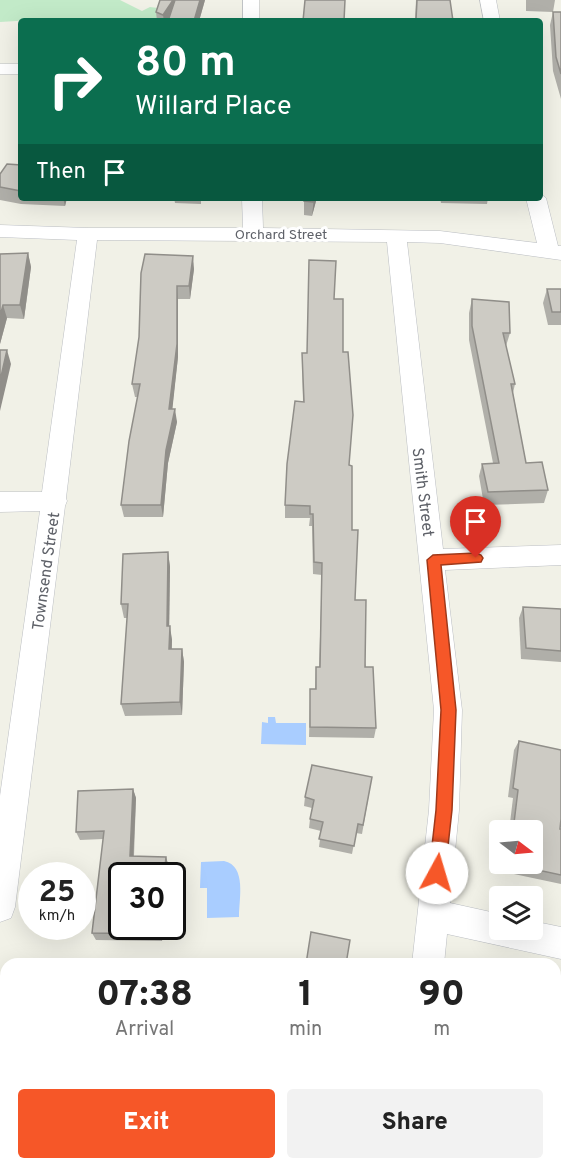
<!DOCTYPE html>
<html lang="en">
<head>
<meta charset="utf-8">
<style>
  :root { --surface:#fff; --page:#f2f2f2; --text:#222; --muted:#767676; --accent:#f65728 }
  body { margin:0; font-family:Overpass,sans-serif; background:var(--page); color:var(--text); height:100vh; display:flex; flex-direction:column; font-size:22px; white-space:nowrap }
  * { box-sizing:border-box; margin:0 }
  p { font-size:20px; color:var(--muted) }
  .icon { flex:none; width:33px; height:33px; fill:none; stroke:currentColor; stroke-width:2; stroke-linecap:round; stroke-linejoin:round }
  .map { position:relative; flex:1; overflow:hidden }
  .details { position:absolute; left:0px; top:958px; width:561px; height:212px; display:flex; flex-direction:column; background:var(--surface); border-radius:18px 18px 0 0; box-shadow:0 6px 24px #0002 }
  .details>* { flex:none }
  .guide { position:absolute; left:18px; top:18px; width:525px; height:183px; border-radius:6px; box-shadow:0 6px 24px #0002; background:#0b6e4f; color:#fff; overflow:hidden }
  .needle { width:39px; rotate:106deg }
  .fabs { position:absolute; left:489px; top:820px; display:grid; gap:12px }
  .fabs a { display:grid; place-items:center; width:54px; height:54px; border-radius:6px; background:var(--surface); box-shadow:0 6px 24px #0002; font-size:30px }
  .speed { position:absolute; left:18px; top:862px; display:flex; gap:12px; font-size:30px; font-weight:700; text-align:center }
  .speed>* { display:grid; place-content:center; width:78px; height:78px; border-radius:50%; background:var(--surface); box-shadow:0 6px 24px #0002; line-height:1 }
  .speed small { font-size:15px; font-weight:400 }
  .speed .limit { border:3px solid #111; border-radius:9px; background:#fff; color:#111 }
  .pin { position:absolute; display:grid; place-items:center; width:51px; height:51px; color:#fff; margin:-62px -26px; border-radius:50% 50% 50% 0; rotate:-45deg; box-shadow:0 0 6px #0007 }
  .pin .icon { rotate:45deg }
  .me { position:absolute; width:66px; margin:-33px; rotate:6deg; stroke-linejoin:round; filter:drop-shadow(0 0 4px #0008) }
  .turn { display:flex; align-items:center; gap:21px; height:126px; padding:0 18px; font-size:27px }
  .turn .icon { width:78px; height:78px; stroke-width:2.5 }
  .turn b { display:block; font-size:42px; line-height:51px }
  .then { display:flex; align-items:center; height:57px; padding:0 18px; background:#0003; gap:12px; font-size:22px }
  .eta { display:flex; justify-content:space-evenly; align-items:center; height:102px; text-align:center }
  .eta b { font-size:36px; font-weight:800; line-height:42px }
  .primary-button { display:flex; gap:12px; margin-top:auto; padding:12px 18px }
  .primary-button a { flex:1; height:69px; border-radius:6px; background:var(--accent); color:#fff; font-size:24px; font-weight:800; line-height:69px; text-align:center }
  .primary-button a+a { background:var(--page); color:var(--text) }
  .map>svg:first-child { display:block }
  .commercial { fill:#fffcde }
  .green { fill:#c2eac8 }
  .water { fill:#a9cdff }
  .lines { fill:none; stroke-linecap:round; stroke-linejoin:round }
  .street-casing { stroke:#bbbec3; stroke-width:1 }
  .street { fill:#fff; fill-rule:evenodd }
  .wall { fill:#b0afa9 }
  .shaded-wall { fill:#908e89 }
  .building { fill:#cdcbc4; stroke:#908e89; stroke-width:1.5 }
  .route { fill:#f65728; stroke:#a0391a; stroke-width:1.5 }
  .labels { text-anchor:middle; stroke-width:6; stroke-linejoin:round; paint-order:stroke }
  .far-street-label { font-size:14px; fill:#5e6168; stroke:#fff }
  .street-label { font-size:16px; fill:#5e6168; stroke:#fff }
</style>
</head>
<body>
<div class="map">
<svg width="561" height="1169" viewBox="0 0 561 1169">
  <rect width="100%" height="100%" fill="#f1f1e7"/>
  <path class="commercial" d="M6,1156v8h206l-1,5h-211v-12z"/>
  <path class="green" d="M0,0h120l22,11 8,-4 8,1 9,13 -117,-2 -50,3z"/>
  <g class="water">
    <path d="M268,717h7l1,6h30v22l-45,-1 1,-22 6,1z"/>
    <path d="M224,861c23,5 15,38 15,56l-32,1v-30h-7l1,-26z"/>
  </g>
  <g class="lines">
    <g class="street-casing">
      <g id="street">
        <rect x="243" y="0" width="16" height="21"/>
        <path d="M480,0h16l4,21h-16z"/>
        <rect x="0" y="64" width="21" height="10"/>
        <path d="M540,193l6,5 12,48h3v14l-121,-17 -33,-1 36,307 118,-4v20l-116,5 17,140 -3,100 -9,93 50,11v16h32v-9l29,6v32l-114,-25 -3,30h-32l17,-154 5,-100 -47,-468 -290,-2 -31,258 1,3 -2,5 -50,401 -4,11 -11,4v-126l40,-285 -40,1v-20h42l35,-252 -77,-3v-12l88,3h155l-1,-30h20l1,30 177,3 97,12 -11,-45h14z"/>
        <rect x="391" y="1164" width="34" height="5"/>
      </g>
    </g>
    <use href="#street" class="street"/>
  </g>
  <g class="wall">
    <path d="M160,0h45l-6,21h-42l-1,-9z"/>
    <path d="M416,0h34l3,21h-38z"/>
    <path d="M526,0h29l-2,12h8v87l-8,-28 -3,-46 3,-13 -27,-1z"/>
    <path d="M21,165v33h46l-2,8 -44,-2 -21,-4v-26z"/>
    <path d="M174,198h27v6l-26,-1z"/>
    <path d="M304,198h45v3h-33l-4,15 -8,-1z"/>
    <path d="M440,198h48l-1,6 -46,-1z"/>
    <path d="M28,253l3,14 -7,52 -17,-1 -7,26v-90z"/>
    <path d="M194,269l-4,30h-12v58l-6,52 5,13 -9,41 -5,54h-39l-3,-12 17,-108h-3l-3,-13 7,-47 2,-64z"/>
    <path d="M547,289h14v36h-13l-5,-22z"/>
    <path d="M334,299l9,53 12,248 21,128 -2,10 -65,-1 1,-38 5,-10 1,-22h3l3,-92 -9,-1 -1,-48h-3l1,-8h-25v-13l18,-103 -1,-49h5z"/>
    <path d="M472,299l38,34 -4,13 9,38 -2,9 13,70 22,27 -4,13 -60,2 -5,-29 3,-12 11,-1 -24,-123v-27z"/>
    <path d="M168,552l2,15 -1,59 3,14v9h10l2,13 -2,53 -57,1 -4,-12 6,-86h-3l-3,-14z"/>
    <path d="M523,607l38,2v53l-40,-3 -2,-41z"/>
    <path d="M519,741l41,88h1v55l-57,-12 1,-8h27v-33h-23l4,-33 -5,-1 6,-47z"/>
    <path d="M372,777l-10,57 -6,-1 -4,21 -33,-7 2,-16 -12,-3 1,-9 2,-11 -8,-2 1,-9z"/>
    <path d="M133,789l3,9 -2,58 32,1 2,7 -6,77 -66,-1 -4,-7 11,-94 -23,1 -4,-8z"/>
    <path d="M555,1006l6,2v75l-6,-2z"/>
    <path d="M485,1164h70l6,5h-77z"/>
  </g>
  <g class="shaded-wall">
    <path d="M173,0h5l-9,21h-5l-1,-6z"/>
    <path d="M200,0h5l-6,21h-5z"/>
    <path d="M63,198h4l-2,8z"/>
    <path d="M314,198h2v3l-4,15z"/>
    <path d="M28,253l3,14 -7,52 -4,-14z"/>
    <path d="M193,256l1,13 -4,30 -1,-13z"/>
    <path d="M177,286l1,13v58l-7,65 -2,-13z"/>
    <path d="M3,305l4,13 -7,26v-28z"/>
    <path d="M7,350l4,14 -11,47v-30z"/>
    <path d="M175,409l2,13 -9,41 -5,54 -2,-12 5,-55z"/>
    <path d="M168,552l2,15 -1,73 -2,-14z"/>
    <path d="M170,626l2,14 -1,23 -2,-14z"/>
    <path d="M182,649l2,13 -2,53 -2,-13z"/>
    <path d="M133,789l3,9 -3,66 -3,-8z"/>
    <path d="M166,857l2,7 -1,12h-3z"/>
    <path d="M160,927h3l-1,14 -3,-7z"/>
  </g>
  <g class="building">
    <path d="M160,0h13l-10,15 -7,-3z"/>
    <path d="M175,0h25l-6,21h-26z"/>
    <path d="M305,0h40l-1,21h-41z"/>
    <path d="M417,0h33l3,21 -37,-1z"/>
    <path d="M553,12h8v62l-5,-17z"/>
    <path d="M7,164l14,1v26l-21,-4v-13z"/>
    <path d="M304,198h10l-1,4 -9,-1z"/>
    <path d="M28,253l-8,52h-17l-3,11v-62z"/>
    <path d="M145,254l48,2 -4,30h-12v58l-8,65h6l-9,41 -5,55h-40l8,-64 11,-57h-8l7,-47 2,-64z"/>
    <path d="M309,260l27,1 -2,38h9v53h5l5,63 -4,50 3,1v64h6l-3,70h11l-1,67h8l3,61 -66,-1v-38h6v-22h4l2,-104 -8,-1 -1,-48h-3v-8l-25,-1 2,-41 8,-63 9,1 -2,-49h5z"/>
    <path d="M547,289h14v23h-9z"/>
    <path d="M472,299l37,3 1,31h-7l12,51h-4l15,79 16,-1 6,28 -60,2 -6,-28 17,-1 -27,-137z"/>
    <path d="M0,350h7l-7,31z"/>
    <path d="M168,552l-1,74h3l-1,23h13l-2,53 -59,2 7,-100h-7l2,-50z"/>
    <path d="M523,607l38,2v42l-35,-3z"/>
    <path d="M519,741l42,9v69l-1,10h1v46l-51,-11h22v-33h-19l5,-41 -5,-2z"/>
    <path d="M312,765l60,12 -9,48 -5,-1 -4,22 -35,-7 4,-17 -13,-3 4,-19 -9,-3z"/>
    <path d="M133,789l-3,67 36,1 -2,19h-42v51h38l-1,7 -67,-1 12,-102 -28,1 2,-41z"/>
    <path d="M311,932l39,8 -4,24h-40z"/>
    <path d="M291,962l12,2h-12z"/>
    <path d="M555,1006l6,2v69l-6,-2z"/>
    <path d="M555,1135l6,2v32h-72l1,-5h65z"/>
    <path d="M266,1164h61l-1,5h-61z"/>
  </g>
  <path class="route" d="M476,553l5,2 2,3 -2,4 -40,3 15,145 -4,100 -7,63 -2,6 -6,2 -6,-2 -2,-6 7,-63 5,-100 -14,-150 6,-5z"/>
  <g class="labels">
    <g class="far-street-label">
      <text x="281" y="239">Orchard Street</text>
    </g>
    <g class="street-label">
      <text transform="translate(424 492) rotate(83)" y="6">Smith Street</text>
      <text transform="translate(45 571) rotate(-82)" y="6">Townsend Street</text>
    </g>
  </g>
</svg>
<div class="fabs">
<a><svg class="needle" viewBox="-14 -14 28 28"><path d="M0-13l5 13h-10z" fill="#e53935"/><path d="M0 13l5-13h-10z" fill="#767676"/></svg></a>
<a><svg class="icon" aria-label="layers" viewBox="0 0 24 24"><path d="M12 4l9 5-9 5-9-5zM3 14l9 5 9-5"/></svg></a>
</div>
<div class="speed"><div>25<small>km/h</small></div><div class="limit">30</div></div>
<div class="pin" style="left:476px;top:558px;background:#d93025"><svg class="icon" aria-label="arrive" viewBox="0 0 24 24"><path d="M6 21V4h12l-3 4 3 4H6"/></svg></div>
<svg class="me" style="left:437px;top:873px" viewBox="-20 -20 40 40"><circle r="19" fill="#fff"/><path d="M0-13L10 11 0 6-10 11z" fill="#f65728"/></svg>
<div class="guide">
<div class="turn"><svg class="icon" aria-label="right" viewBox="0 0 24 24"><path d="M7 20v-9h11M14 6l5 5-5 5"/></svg><div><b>80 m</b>Willard Place</div></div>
<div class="then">Then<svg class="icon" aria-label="arrive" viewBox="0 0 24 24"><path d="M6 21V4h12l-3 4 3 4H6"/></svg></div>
</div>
<section class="details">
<div class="eta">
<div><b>07:38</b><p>Arrival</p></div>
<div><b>1</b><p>min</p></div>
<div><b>90</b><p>m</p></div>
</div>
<div class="primary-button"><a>Exit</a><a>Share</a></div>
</section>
</div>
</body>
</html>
